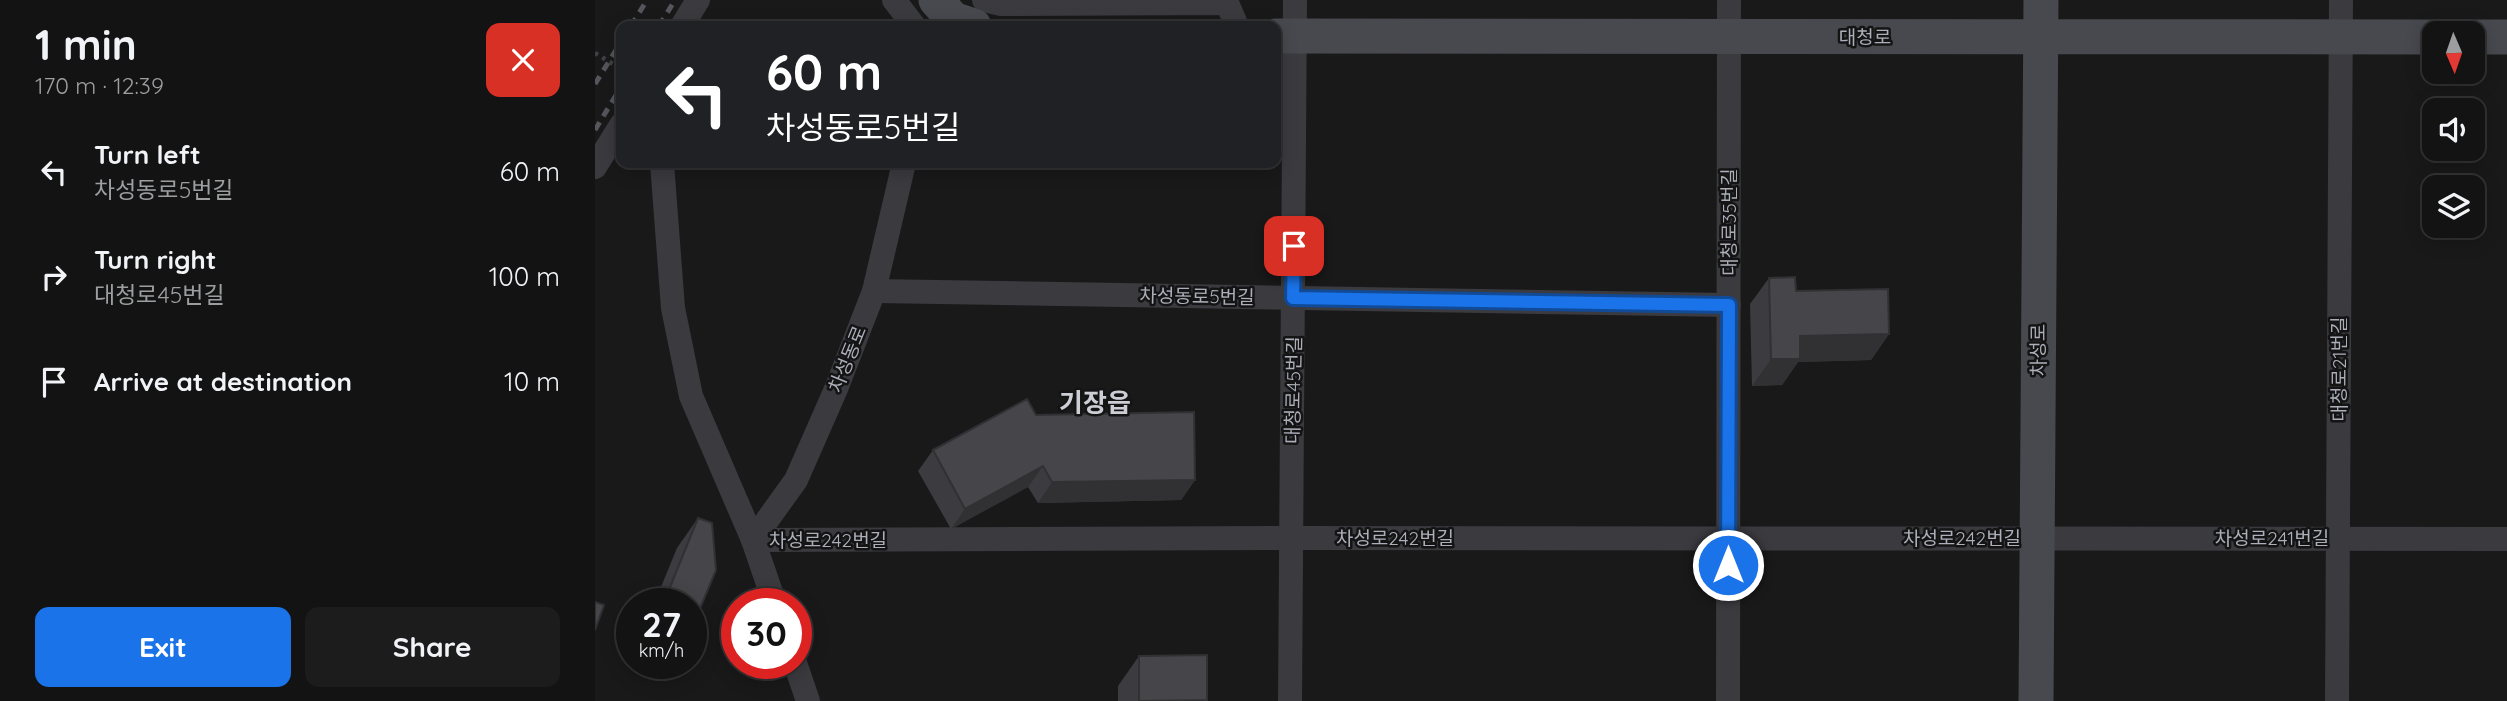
<!DOCTYPE html>
<html lang="en">
<head>
<meta charset="utf-8">
<style>
  :root { --surface:#131314; --page:#1c1c1d; --text:#f1f3f6; --muted:#9d9ea0; --line:#323234; --accent:#1a73e8 }
  body { margin:0; font-family:Quicksand,"Noto Sans KR",sans-serif; background:var(--page); color:var(--text); height:100vh; display:flex; flex-direction:column; font-size:26px; white-space:nowrap }
  * { box-sizing:border-box; margin:0 }
  p { font-size:23px; color:var(--muted) }
  .icon { flex:none; width:38px; height:38px; fill:none; stroke:currentColor; stroke-width:2; stroke-linecap:round; stroke-linejoin:round }
  .map { position:relative; flex:1; overflow:hidden }
  .sheet { display:flex; flex-direction:column; background:var(--surface); width:595px }
  .sheet>* { flex:none }
  .hud { position:absolute; left:21px; top:21px; width:665px; height:147px; border-radius:14px; box-shadow:0 4px 18px #0003,0 0 0 2px var(--line); background:#202124; color:#fff; overflow:hidden }
  .needle { width:46px; rotate:178deg }
  .tools { position:absolute; left:1827px; top:21px; display:grid; gap:14px }
  .tools a { display:grid; place-items:center; width:63px; height:63px; border-radius:14px; background:var(--surface); box-shadow:0 4px 18px #0003,0 0 0 2px var(--line); font-size:35px }
  .speed { position:absolute; left:21px; top:588px; display:flex; gap:14px; font-size:35px; font-weight:700; text-align:center }
  .speed>* { display:grid; place-content:center; width:91px; height:91px; border-radius:50%; background:var(--surface); box-shadow:0 4px 18px #0003,0 0 0 2px var(--line); line-height:1 }
  .speed small { font-size:18px; font-weight:400 }
  .speed .limit { border:10px solid #d22; background:#fff; color:#111 }
  .pin { position:absolute; display:grid; place-items:center; width:60px; height:60px; color:#fff; margin:-30px; border-radius:14px; box-shadow:0 4px 10px #0006 }
  .me { position:absolute; width:77px; margin:-38px; rotate:0deg; stroke-linejoin:round; filter:drop-shadow(0 0 5px #0008) }
  .turn { display:flex; align-items:center; gap:24px; height:147px; padding:0 35px; font-size:32px }
  .turn .icon { width:91px; height:91px; stroke-width:2.5 }
  .turn b { display:block; font-size:49px; line-height:60px }
  .round { display:grid; place-items:center; flex:none; width:74px; height:74px; border-radius:14px; background:var(--page) }
  .head { display:flex; align-items:center; justify-content:space-between; height:119px; padding:0 35px }
  h1 { font-size:42px; font-weight:700; line-height:52px }
  .action { display:flex; gap:14px; margin-top:auto; padding:14px 35px }
  .action a { flex:1; height:80px; border-radius:14px; background:var(--accent); color:#fff; font-size:28px; font-weight:700; line-height:80px; text-align:center }
  .action a+a { background:var(--page); color:var(--text) }
  ul { padding:0; list-style:none }
  li { display:flex; align-items:center; gap:21px; height:105px; padding:0 35px }
  li div { flex:1 }
  li b { display:block; font-size:26px }
  li em { font-style:normal }
  main { display:flex; flex:1; min-height:0 }
  .map>svg:first-child { display:block }
  .lines { fill:none; stroke-linecap:round; stroke-linejoin:round }
  .street { stroke:#3a3a3f; stroke-width:24 }
  .secondary { stroke:#48494f; stroke-width:35 }
  .rail { stroke:#55565c; stroke-width:5; stroke-dasharray:9 7; stroke-linecap:butt }
  .path-bridge { stroke:#404146; stroke-width:4.5; stroke-dasharray:3.5 5; stroke-linecap:butt }
  .wall { fill:#3c3c40 }
  .shaded-wall { fill:#313134 }
  .building { fill:#46464a; stroke:#313134; stroke-width:2 }
  .route-casing { stroke:#114b97; stroke-width:18 }
  .route { stroke:#1a73e8; stroke-width:12 }
  .labels { text-anchor:middle; stroke-width:5; stroke-linejoin:round; paint-order:stroke }
  .street-label { font-size:19px; fill:#acaeb9; stroke:#141415 }
  .district-label { font-size:26px; font-weight:bold; fill:#cdced5; stroke:#141415 }
</style>
</head>
<body>
<main>
<section class="sheet">
<div class="head"><div><h1>1 min</h1><p>170 m · 12:39</p></div><a class="round" style="background:#d93025;color:#fff"><svg class="icon" aria-label="close" viewBox="0 0 24 24"><path d="M6 6l12 12M18 6L6 18"/></svg></a></div>
<ul>
<li><svg class="icon" aria-label="left" viewBox="0 0 24 24"><path d="M17 20v-9H6M10 6l-5 5 5 5"/></svg><div><b>Turn left</b><p>차성동로5번길</p></div><em>60 m</em></li>
<li><svg class="icon" aria-label="right" viewBox="0 0 24 24"><path d="M7 20v-9h11M14 6l5 5-5 5"/></svg><div><b>Turn right</b><p>대청로45번길</p></div><em>100 m</em></li>
<li><svg class="icon" aria-label="arrive" viewBox="0 0 24 24"><path d="M6 21V4h12l-3 4 3 4H6"/></svg><div><b>Arrive at destination</b></div><em>10 m</em></li>
</ul>
<div class="action"><a>Exit</a><a>Share</a></div>
</section>
<div class="map">
<svg width="1912" height="701" viewBox="0 0 1912 701">
  <rect width="100%" height="100%" fill="#19191a"/>
  <g class="lines">
    <g class="street">
      <path d="M299,0l20,26"/>
      <path d="M389,0l17,4 226,-1 10,23"/>
      <path d="M87,26l16,-26"/>
      <path d="M67,163l11,145 18,88 62,144 22,64"/>
      <path d="M0,167l26,-42"/>
      <path d="M279,291l855,14"/>
      <path d="M158,540l538,-2 1216,1"/>
      <path d="M158,540l43,-60 40,-91 38,-98 30,-128"/>
      <path d="M200,663l13,38"/>
      <path d="M695,701l5,-701"/>
      <path d="M1133,701l1,-701"/>
      <path d="M1742,701l4,-701"/>
    </g>
    <g class="secondary">
      <path d="M341,0l17,19 21,7"/>
      <path d="M681,36l1158,1"/>
      <path d="M1878,37h34"/>
      <path d="M1441,701l5,-701"/>
    </g>
    <g class="rail">
      <path d="M36,26l16,-26"/>
      <path d="M64,26l16,-26"/>
      <path d="M0,84l26,-42"/>
      <path d="M0,130l26,-43"/>
    </g>
    <path class="path-bridge" d="M0,53l26,16"/>
  </g>
  <g class="wall">
    <path d="M1174,278l27,13 93,43 -18,26 -73,2 -16,23 -30,1 -2,-82z"/>
    <path d="M441,415l159,65 -14,20 -143,3 -10,-16 -77,42 -33,-58 15,-21z"/>
    <path d="M103,518l-7,86h-37l23,-56z"/>
    <path d="M544,656l68,45h-89v-15z"/>
  </g>
  <g class="shaded-wall">
    <path d="M1294,334l-18,26 -73,2 -16,23 -30,1 19,-27 29,-23z"/>
    <path d="M448,466l-15,21 -77,42 14,-20z"/>
    <path d="M600,480l-14,20 -143,3 14,-21z"/>
    <path d="M71,597l17,7h-22z"/>
    <path d="M96,607l8,4 -8,11z"/>
  </g>
  <g class="building">
    <path d="M1200,277l1,14 92,-2 1,45 -89,2v23h-29l-2,-81z"/>
    <path d="M432,399l9,16 158,-3 1,68 -143,2 -9,-16 -78,43 -32,-59z"/>
    <path d="M103,518l14,5 4,47 -17,41 -8,-4v-3h-8l-17,-7z"/>
    <path d="M0,602l9,3 -9,25z"/>
    <path d="M612,655v45l-68,1v-45z"/>
  </g>
  <g class="lines">
    <g class="route-casing">
      <path id="route" d="M699,246l-1,52 436,7 -1,260"/>
    </g>
    <use href="#route" class="route"/>
  </g>
  <g class="labels">
    <g class="street-label">
      <text x="1270" y="44">대청로</text>
      <text transform="translate(1134 222) rotate(-90)" y="7">대청로35번길</text>
      <text transform="translate(602 296) rotate(1)" y="7">차성동로5번길</text>
      <text transform="translate(1443 350) rotate(-90)" y="7">차성로</text>
      <text transform="translate(252 359) rotate(-68)" y="7">차성동로</text>
      <text transform="translate(1744 369) rotate(-90)" y="7">대청로21번길</text>
      <text transform="translate(698 390) rotate(-89)" y="7">대청로45번길</text>
      <text x="800" y="545">차성로242번길</text>
      <text x="1367" y="545">차성로242번길</text>
      <text x="1677" y="545">차성로241번길</text>
      <text x="233" y="547">차성로242번길</text>
    </g>
    <g class="district-label">
      <text x="500" y="412">기장읍</text>
    </g>
  </g>
</svg>
<div class="tools">
<a><svg class="needle" viewBox="-14 -14 28 28"><path d="M0-13l5 13h-10z" fill="#e53935"/><path d="M0 13l5-13h-10z" fill="#9d9ea0"/></svg></a>
<a><svg class="icon" aria-label="sound" viewBox="0 0 24 24"><path d="M4 9h4l5-4v14l-5-4H4zM17 9q2 3 0 6"/></svg></a>
<a><svg class="icon" aria-label="layers" viewBox="0 0 24 24"><path d="M12 4l9 5-9 5-9-5zM3 14l9 5 9-5"/></svg></a>
</div>
<div class="speed"><div>27<small>km/h</small></div><div class="limit">30</div></div>
<div class="pin" style="left:699px;top:246px;background:#d93025"><svg class="icon" aria-label="arrive" viewBox="0 0 24 24"><path d="M6 21V4h12l-3 4 3 4H6"/></svg></div>
<svg class="me" style="left:1133px;top:565px" viewBox="-20 -20 40 40"><circle r="17" fill="#1a73e8" stroke="#fff" stroke-width="3"/><path d="M0-11L8 9 0 5-8 9z" fill="#fff"/></svg>
<div class="hud">
<div class="turn"><svg class="icon" aria-label="left" viewBox="0 0 24 24"><path d="M17 20v-9H6M10 6l-5 5 5 5"/></svg><div><b>60 m</b>차성동로5번길</div></div>
</div>
</div>
</main>
</body>
</html>
